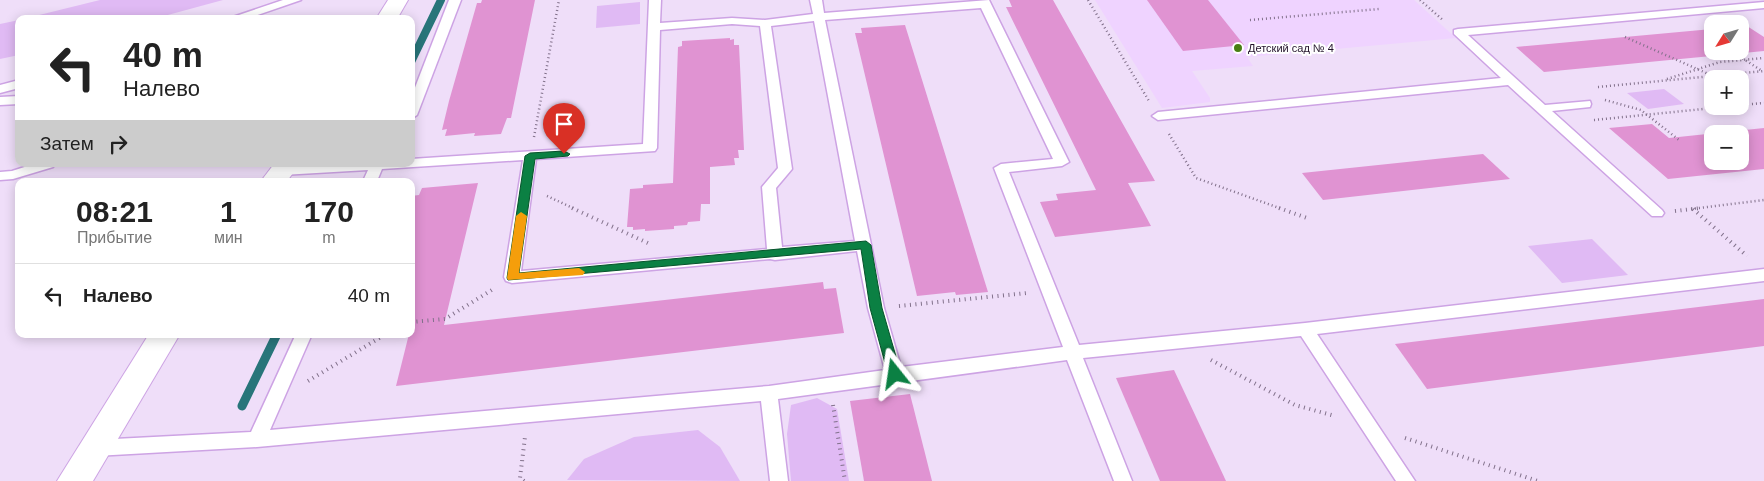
<!DOCTYPE html>
<html lang="ru">
<head>
<meta charset="utf-8">
<style>
  :root { --surface:#fff; --page:#f2f2f2; --text:#222; --muted:#767676; --line:#e0e0e0 }
  body { margin:0; font-family:Arial,sans-serif; background:var(--page); color:var(--text); height:100vh; display:flex; flex-direction:column; font-size:19px; white-space:nowrap }
  * { box-sizing:border-box; margin:0 }
  p { font-size:16px; color:var(--muted) }
  .icon { flex:none; width:28px; height:28px; fill:none; stroke:currentColor; stroke-width:2; stroke-linecap:round; stroke-linejoin:round }
  .map { position:relative; flex:1; overflow:hidden }
  .drawer { position:absolute; left:15px; top:178px; width:400px; height:160px; display:flex; flex-direction:column; background:var(--surface); border-radius:10px; box-shadow:0 2px 12px #0003 }
  .drawer>* { flex:none }
  .banner { position:absolute; left:15px; top:15px; width:400px; height:152px; border-radius:10px; box-shadow:0 2px 12px #0003; background:#fff; color:var(--text); overflow:hidden }
  .needle { width:32px; rotate:233deg }
  .controls { position:absolute; left:1704px; top:15px; display:grid; gap:10px }
  .controls a { display:grid; place-items:center; width:45px; height:45px; border-radius:10px; background:var(--surface); box-shadow:0 2px 12px #0003; font-size:25px }
  .pin { position:absolute; display:grid; place-items:center; width:42px; height:42px; color:#fff; margin:-51px -21px; border-radius:50% 50% 50% 0; rotate:-45deg; box-shadow:0 0 5px #0007 }
  .pin .icon { rotate:45deg }
  .me { position:absolute; width:55px; margin:-28px; rotate:345deg; stroke-linejoin:round; filter:drop-shadow(0 0 4px #0008) }
  .turn { display:flex; align-items:center; gap:18px; height:105px; padding:0 25px; font-size:22px }
  .turn .icon { width:65px; height:65px; stroke-width:2.5 }
  .turn b { display:block; font-size:35px; line-height:42px }
  .then { display:flex; align-items:center; height:48px; padding:0 25px; background:#0003; gap:10px; font-size:19px }
  .eta { display:flex; justify-content:space-evenly; align-items:center; height:85px; text-align:center }
  .eta b { font-size:30px; font-weight:700; line-height:35px }
  ul { padding:0; list-style:none }
  li { display:flex; align-items:center; gap:15px; height:65px; padding:0 25px; border-top:1px solid var(--line) }
  li div { flex:1 }
  li b { display:block; font-size:19px }
  li em { font-style:normal }
  .map>svg:first-child { display:block }
  .built { fill:#efd3ff }
  .green { fill:#e0baf4 }
  .lines { fill:none; stroke-linecap:round; stroke-linejoin:round }
  .stream-far1 { stroke:#28757a; stroke-width:8 }
  .stream { stroke:#28757a; stroke-width:9 }
  .building { fill:#e093d2; fill-rule:evenodd }
  .lane-casing { stroke:#cda3e4; stroke-width:3 }
  .street-casing { stroke:#cda3e4; stroke-width:2 }
  .path-far1 { stroke:#82718b; stroke-width:2.5; stroke-dasharray:1 3; stroke-linecap:butt }
  .path { stroke:#82718b; stroke-width:4; stroke-dasharray:1 4.5; stroke-linecap:butt }
  .lane { fill:#fff; fill-rule:evenodd }
  .street { fill:#fff; fill-rule:evenodd }
  .route { fill:#0b8043; stroke:#07532c }
  .slow { fill:#f59e0b }
  .poi-dot { fill:#497e13; stroke:#fff; stroke-width:2 }
  .labels { text-anchor:middle; stroke-width:4; stroke-linejoin:round; paint-order:stroke }
  .far-poi-label { font-size:11px; fill:#22122a; stroke:#fff; text-anchor:start }
</style>
</head>
<body>
<div class="map">
<svg width="1764" height="481" viewBox="0 0 1764 481">
  <rect width="100%" height="100%" fill="#efdef9"/>
  <path class="built" d="M1095,0h319l42,38 -209,19 6,9 -61,5 18,27v4l-48,6z"/>
  <g class="green">
    <path d="M100,0h123l-70,19h-130z"/>
    <path d="M640,2v22l-44,4 1,-22z"/>
    <path d="M19,20v35l-19,4v-35z"/>
    <path d="M1664,89l20,15 -36,5 -21,-16z"/>
    <path d="M1592,239l36,36 -66,8 -34,-37z"/>
    <path d="M817,398l20,11 12,72h-58l-4,-47 4,-29z"/>
    <path d="M698,430l22,17 20,34 -173,-1 17,-21 50,-22z"/>
  </g>
  <g class="lines">
    <path class="stream-far1" d="M411,62l30,-62"/>
    <path class="stream" d="M242,406l35,-72"/>
  </g>
  <g class="building">
    <path d="M482,0h53l-24,118h-4l-6,16 -27,2 1,-3 -30,3 2,-7 -5,1 7,-29 28,-98h4z"/>
    <path d="M1009,0h44l102,181 -27,2 23,43 -96,11 -15,-35 18,-2 -2,-6 40,-4 -90,-183h6z"/>
    <path d="M1147,0h61l36,45 -61,6z"/>
    <path d="M905,25l83,267 -32,3 -1,-3 -38,4 -62,-263h7l-1,-5z"/>
    <path d="M1747,26l17,11v14l-220,21 -28,-25 196,-18v22h28v-24z"/>
    <path d="M730,38v2l4,-1v6h5l5,105h-6l1,8h-5l1,7 -25,2v37h-9l-1,17 -12,1 -1,3 -13,1v3l-29,2v-2l-12,1v-3h-6l3,-38 13,-1v-3l30,-2 5,-136 4,-1v-5z"/>
    <path d="M1652,124l17,14 95,-10v41l-96,10 -59,-51zM1712,134h28v27h-28z"/>
    <path d="M1483,154l27,25 -187,21 -21,-27z"/>
    <path d="M478,183l-34,142 379,-43 1,7 12,-1 8,45 -448,53 13,-52h2v-138l8,-1 3,-7z"/>
    <path d="M1764,299v47l-337,43 -32,-45z"/>
    <path d="M1174,370l52,111h-66l-44,-103z"/>
    <path d="M910,394l22,87h-68l-14,-80z"/>
  </g>
  <g class="lines">
    <g class="lane-casing">
      <g id="lane">
        <path d="M283,0h18l-55,19h-19z"/>
        <path d="M449,0h12l-44,115 -6,4v-21z"/>
        <path d="M649,0h12l-1,23 72,-5 33,2 48,-6 -3,-14h12l2,13 165,-13 80,162 -7,4 -53,6 70,173 226,-22 459,-54v12l-447,53 98,147h-19l-95,-145 -218,22 49,123h-18l-47,-121 -289,39 10,82h-18l-9,-80 -504,46 -162,9 -7,-3 -2,-5 2,-5 7,-3 156,-8 45,-98h16l-42,96 499,-44 116,-16 -17,-62 -11,-57 -82,9 -5,-1 -258,24 -6,-2 -2,-4 19,-117 -141,9 -5,12h-14l5,-11 -86,5 -7,-4 7,-4 49,-3h80v-5l232,-15zM981,8l72,151 -52,5 -7,4 69,179 -162,20 -17,-59 -59,-288zM814,21l41,220 -73,6 -6,-59 16,-19 -21,-143zM732,24l28,2 18,142 -16,19 5,62 -246,22 15,-112 119,-8 2,-3 3,-118z"/>
        <path d="M1764,2v6l-296,27 77,70 45,-4 1,3 -1,3 -38,4 110,99 2,3 -2,3h-10l-144,-131 -350,35 -6,-4 6,-4 343,-34 -47,-44v-4l4,-1z"/>
        <path d="M19,80v8l-19,5v-8z"/>
        <path d="M19,96v8l-19,1v-8z"/>
        <path d="M34,164h21l-2,3 -40,12 -13,1v-8l12,-1z"/>
      </g>
    </g>
    <g class="street-casing">
      <g id="street">
        <path d="M388,0h20l-11,19h-21z"/>
        <path d="M274,164h26l-13,17h-26z"/>
        <path d="M149,334h31l-87,147h-36z"/>
      </g>
    </g>
    <g class="path-far1">
      <path d="M1088,0l61,101"/>
      <path d="M1420,0l24,21"/>
      <path d="M1250,20l129,-11"/>
      <path d="M1625,37l88,39"/>
      <path d="M1736,54l26,17"/>
      <path d="M1667,79l53,-17 44,-4"/>
      <path d="M1598,87l166,-16"/>
      <path d="M1605,100l36,10 38,30"/>
      <path d="M1740,105l24,-2"/>
      <path d="M1594,120l139,-14"/>
      <path d="M1169,134l27,44 86,31"/>
      <path d="M534,137l25,-137"/>
      <path d="M547,196l28,13"/>
      <path d="M1691,209l73,-9"/>
    </g>
    <g class="path">
      <path d="M572,208l78,36"/>
      <path d="M1279,208l28,10"/>
      <path d="M1693,209l54,47"/>
      <path d="M1675,211l26,-3"/>
      <path d="M899,306l128,-13"/>
      <path d="M411,322l34,-3 50,-31"/>
      <path d="M1211,360l84,45 40,11"/>
      <path d="M308,381l78,-47"/>
      <path d="M833,405l12,76"/>
      <path d="M1405,438l133,43"/>
      <path d="M524,481l-4,-3 5,-41"/>
    </g>
    <use href="#lane" class="lane"/>
    <use href="#street" class="street"/>
  </g>
  <path class="route" d="M564,151l6,3 -2,2 -33,3 -16,114 347,-32 5,4 11,63 19,66 -2,4 -4,2 -7,-6 -18,-66 -9,-59 -353,31 -1,-2 18,-122 5,-3z"/>
  <path class="slow" d="M521,212l6,4 -8,57 60,-5 6,4 -2,3 -75,5 -1,-2 9,-62z"/>
  <circle class="poi-dot" cx="1238" cy="48" r="5"/>
  <g class="labels">
    <g class="far-poi-label">
      <text x="1248" y="52">Детский сад № 4</text>
    </g>
  </g>
</svg>
<div class="controls">
<a><svg class="needle" viewBox="-14 -14 28 28"><path d="M0-13l5 13h-10z" fill="#e53935"/><path d="M0 13l5-13h-10z" fill="#767676"/></svg></a>
<a>+</a>
<a>−</a>
</div>
<div class="pin" style="left:564px;top:154px;background:#d93025"><svg class="icon" aria-label="arrive" viewBox="0 0 24 24"><path d="M6 21V4h12l-3 4 3 4H6"/></svg></div>
<svg class="me" style="left:895px;top:374px" viewBox="-20 -20 40 40"><path d="M0-17L14 15 0 8-14 15z" fill="#0b8043" stroke="#fff" stroke-width="4"/></svg>
<div class="banner">
<div class="turn"><svg class="icon" aria-label="left" viewBox="0 0 24 24"><path d="M17 20v-9H6M10 6l-5 5 5 5"/></svg><div><b>40 m</b>Налево</div></div>
<div class="then">Затем<svg class="icon" aria-label="right" viewBox="0 0 24 24"><path d="M7 20v-9h11M14 6l5 5-5 5"/></svg></div>
</div>
<section class="drawer">
<div class="eta">
<div><b>08:21</b><p>Прибытие</p></div>
<div><b>1</b><p>мин</p></div>
<div><b>170</b><p>m</p></div>
</div>
<ul>
<li><svg class="icon" aria-label="left" viewBox="0 0 24 24"><path d="M17 20v-9H6M10 6l-5 5 5 5"/></svg><div><b>Налево</b></div><em>40 m</em></li>
</ul>
</section>
</div>
</body>
</html>
